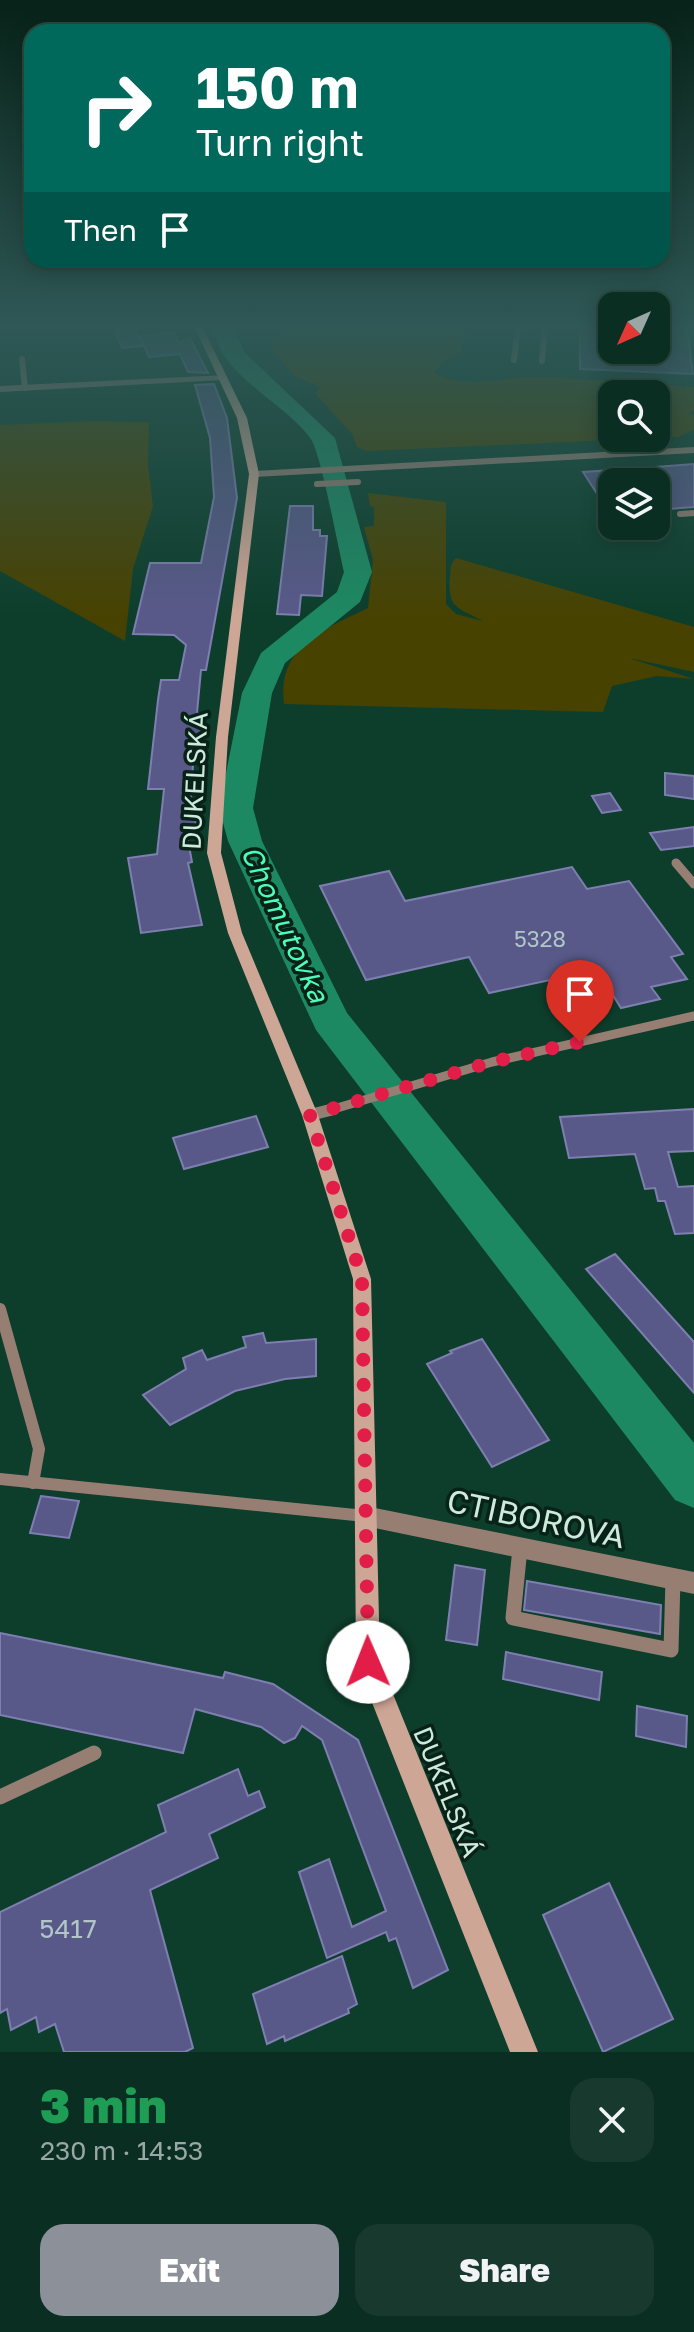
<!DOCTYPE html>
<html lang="en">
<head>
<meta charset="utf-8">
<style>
  :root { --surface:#0a2e21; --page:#183a2e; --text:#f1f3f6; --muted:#99a8a5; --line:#2a4a3f; --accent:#8c9099 }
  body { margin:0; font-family:"Golos Text",sans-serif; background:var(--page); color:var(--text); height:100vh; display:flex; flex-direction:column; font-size:30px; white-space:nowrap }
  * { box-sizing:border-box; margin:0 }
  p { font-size:26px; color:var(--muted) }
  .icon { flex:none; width:44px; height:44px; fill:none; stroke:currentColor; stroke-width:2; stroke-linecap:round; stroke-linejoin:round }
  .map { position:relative; height:2052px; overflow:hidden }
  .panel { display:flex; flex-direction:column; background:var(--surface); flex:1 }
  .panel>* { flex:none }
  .top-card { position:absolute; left:24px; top:24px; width:646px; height:244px; border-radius:24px; box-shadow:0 4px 20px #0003,0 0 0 2px var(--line); background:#00695c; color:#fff; overflow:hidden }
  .needle { width:52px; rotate:225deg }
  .fabs { position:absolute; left:598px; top:292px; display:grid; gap:16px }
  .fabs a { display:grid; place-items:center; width:72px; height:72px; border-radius:16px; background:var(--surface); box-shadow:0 4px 20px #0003,0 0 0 2px var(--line); font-size:40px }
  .pin { position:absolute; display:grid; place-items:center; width:68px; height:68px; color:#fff; margin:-82px -34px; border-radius:50% 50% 50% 0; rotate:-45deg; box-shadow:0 0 8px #0007 }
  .pin .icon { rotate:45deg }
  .me { position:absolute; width:88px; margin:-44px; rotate:359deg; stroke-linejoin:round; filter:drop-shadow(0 0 6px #0008) }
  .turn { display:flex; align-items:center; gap:28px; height:168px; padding:0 40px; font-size:36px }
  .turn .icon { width:104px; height:104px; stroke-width:2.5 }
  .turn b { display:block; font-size:56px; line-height:68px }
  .then { display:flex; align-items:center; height:76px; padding:0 40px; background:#0003; gap:16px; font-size:30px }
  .round { display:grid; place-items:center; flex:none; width:84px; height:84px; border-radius:24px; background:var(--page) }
  .head { display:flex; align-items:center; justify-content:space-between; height:136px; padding:0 40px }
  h1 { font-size:48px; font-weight:800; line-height:60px; color:#1e9e55 }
  .button { display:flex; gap:16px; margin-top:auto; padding:16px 40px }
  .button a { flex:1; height:92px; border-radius:24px; background:var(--accent); color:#fff; font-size:32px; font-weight:800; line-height:92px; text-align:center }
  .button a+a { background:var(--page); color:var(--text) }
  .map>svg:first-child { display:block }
  .green { fill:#484201 }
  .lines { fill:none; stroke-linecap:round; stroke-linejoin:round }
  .river { fill:#1d8962; fill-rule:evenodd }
  .building { fill:#595989; stroke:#7e7eb1; stroke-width:2 }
  .lane-far3 { stroke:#977e73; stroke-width:6 }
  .lane-far2 { stroke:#977e73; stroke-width:9 }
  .lane-far1 { stroke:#977e73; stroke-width:12 }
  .lane { stroke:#977e73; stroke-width:15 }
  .street { fill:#977e73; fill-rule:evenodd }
  .secondary { fill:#cea696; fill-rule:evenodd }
  .route { stroke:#e11d48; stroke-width:14; stroke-dasharray:0 25.2 }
  .labels { text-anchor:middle; stroke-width:7; stroke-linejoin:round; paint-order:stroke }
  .number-label { font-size:22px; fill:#b0c6c7 }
  .street-label { font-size:26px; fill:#cdebdc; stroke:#082217 }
  .near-number-label { font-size:26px; fill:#b0c6c7 }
  .water-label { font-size:28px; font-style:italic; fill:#4cfdba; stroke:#082217 }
  .near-street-label { font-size:32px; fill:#cdebdc; stroke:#082217 }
</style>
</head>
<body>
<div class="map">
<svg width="694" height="2052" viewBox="0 0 694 2052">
  <rect width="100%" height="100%" fill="#0d3e2c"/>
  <g class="green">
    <path d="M298,328h169l-6,24 -17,9 -10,12c32,18 77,2 111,4 49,2 99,7 149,10v23l-5,3 5,3v14l-16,7 -22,1v-44h-44v44h43l-288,13 -10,-4 -5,-13 -37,-41 5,-6 -25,-11 -24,-26 1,-13z"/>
    <path d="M91,421l58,1 -1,43 5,41 -20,63 -8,72 -125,-70v-146z"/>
    <path d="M368,493l78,9v102l10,10 27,7c-26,-14 -36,-12 -33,-46 1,-8 0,-11 6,-17l238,69v45l-65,-14 65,21 -37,-3 -45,10 -9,26 -319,-8c-7,-58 39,-74 84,-96l5,-48 -9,-33 10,-1v-19l-4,-1z"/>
  </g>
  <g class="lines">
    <path class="river" d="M213,328h20l12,25 90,85 37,134 -12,30 -75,61 -13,30 -19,115 9,33 85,172 347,430v65l-19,-8 -359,-470 -88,-189 -9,-33 23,-115 19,-40 76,-61 7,-20c-6,-25 -23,-118 -33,-133 -27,-38 -90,-62 -98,-111z"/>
  </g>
  <g class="building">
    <path d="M114,328h21l8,18 -21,2z"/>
    <path d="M580,328h32v22h44v-22h31l6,46 -113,-5z"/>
    <path d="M174,333l5,10 11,-5 18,35 -20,-1 -8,-18 -31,3 -9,-21z"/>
    <path d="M214,384l13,34 10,80 -31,172h-5l-4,43h6l-3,37h-6l-4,60h5l1,16 -2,8 -7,1 5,27 -4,1 14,62 -61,8 -13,-75 29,-4 7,-65h-16l10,-89 3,-20h18l7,-35 -12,-10 -41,-1 17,-71h51l13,-66 -4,-59 -15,-53z"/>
    <path d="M694,464v43l-38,3v-43z"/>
    <path d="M612,470v47l-29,-45z"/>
    <path d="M290,506h23v24h7v6h7l-5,60 -21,-1 -2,20 -22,-1z"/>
    <path d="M665,773l29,3v23l-29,-4z"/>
    <path d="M610,793l11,17 -19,3 -10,-17z"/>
    <path d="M694,827v19l-33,4 -11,-17z"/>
    <path d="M572,867l15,22 42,-8 54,73 -12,3 16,22 -36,8 9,12 -39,9 -24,-38 -108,23 -20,-36 -103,23 -46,-94 69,-15 16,30z"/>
    <path d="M694,1109v42l-26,1 10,35 16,-1v47l-19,1 -10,-33h-7l-3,-13 -10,1 -10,-35 -66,4 -9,-41z"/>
    <path d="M256,1116l12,31 -84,22 -11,-31z"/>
    <path d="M615,1254l79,88v51l-108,-124z"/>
    <path d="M263,1333l3,10 50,-4v37l-31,3 -50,12 -65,34 -27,-30 43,-26 -3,-11 19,-8 5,10 39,-13 -3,-10z"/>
    <path d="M482,1339l67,101 -57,27 -65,-103 25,-11 -2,-2z"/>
    <path d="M41,1496l38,5 -10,37 -39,-5z"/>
    <path d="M455,1565l30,5 -8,75 -31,-5z"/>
    <path d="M527,1581l134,24 -1,29 -136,-24z"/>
    <path d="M0,1633l223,45 2,-6 48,12 85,56 90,230 -35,18 -17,-50 -7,3 -3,-9 -59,26 -28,-86 30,-13 23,68 34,-16 -64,-171 -20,-14 -7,12 -11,5 -23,-16 -66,-18 -12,44 -183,-38z"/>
    <path d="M506,1652l96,20 -3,28 -96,-21z"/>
    <path d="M637,1706l50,10 -1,31 -50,-11z"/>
    <path d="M238,1769l10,27 11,-5 6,16 -56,27 9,24 -68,32 43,158 -8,4h-121l-9,-28 -16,8 -3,-15 -25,13 -4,-21 -7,4v-101l166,-80 -8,-27z"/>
    <path d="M609,1883l64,136 -70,33 -60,-137z"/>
    <path d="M342,1956l15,48 -9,5 1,4 -64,28 -1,-5 -17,8 -14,-50z"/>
  </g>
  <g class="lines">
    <g class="lane-far3">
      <path d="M22,359l3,29"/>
      <path d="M514,360l4,-32"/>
      <path d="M542,361l3,-33"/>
      <path d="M317,484l41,-2"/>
      <path d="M680,514l14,-1"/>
    </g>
    <g class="lane-far2">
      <path d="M676,863l18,21"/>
      <path d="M327,1111l165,-49 202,-46"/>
    </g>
    <g class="lane-far1">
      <path d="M310,1115l24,-6"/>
      <path d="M0,1309l39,140 -6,34"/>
      <path d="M0,1479l365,37"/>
    </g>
    <g class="lane">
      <path d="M520,1548l-7,70 158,32 2,-71"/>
      <path d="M0,1797l94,-44"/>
    </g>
    <g class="street">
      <path d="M226,375l1,2 -4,3 -223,12v-6z"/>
      <path d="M694,447v6l-440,24 -5,-3 5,-3z"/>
      <path d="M365,1506l329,66v22l-329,-68 -8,-3 -3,-7 3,-7z"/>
    </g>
    <path class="secondary" d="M195,328h8l44,90 12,56 -31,263 -7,116 21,80 76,182 53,164 9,383 158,390h-28l-154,-390 -3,-383 -51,-164 -74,-182 -21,-80 9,-116 33,-263 -12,-56z"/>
  </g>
  <linearGradient id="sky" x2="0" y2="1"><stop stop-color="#072218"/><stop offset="0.53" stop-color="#2f5856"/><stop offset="1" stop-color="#2f5856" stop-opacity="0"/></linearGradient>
  <rect width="694" height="616" fill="url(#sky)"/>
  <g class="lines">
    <path class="route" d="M368,1662l-6,-383 -52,-164 182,-53 88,-20"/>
  </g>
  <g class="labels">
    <g class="number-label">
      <text x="540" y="947">5328</text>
    </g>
    <g class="street-label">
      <text transform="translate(195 781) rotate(-87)" y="9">DUKELSKÁ</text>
      <text transform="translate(447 1792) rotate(68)" y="9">DUKELSKÁ</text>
    </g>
    <g class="near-number-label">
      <text x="68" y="1938">5417</text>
    </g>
    <g class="water-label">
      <text transform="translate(285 924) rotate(65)" y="10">Chomutovka</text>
    </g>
    <g class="near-street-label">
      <text transform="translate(536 1519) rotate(12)" y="11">CTIBOROVA</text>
    </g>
  </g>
</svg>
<div class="fabs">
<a><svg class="needle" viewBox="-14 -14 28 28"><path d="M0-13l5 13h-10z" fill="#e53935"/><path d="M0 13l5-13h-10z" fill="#99a8a5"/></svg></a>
<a><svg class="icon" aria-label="search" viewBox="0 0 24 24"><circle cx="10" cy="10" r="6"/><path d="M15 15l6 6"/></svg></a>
<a><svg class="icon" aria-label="layers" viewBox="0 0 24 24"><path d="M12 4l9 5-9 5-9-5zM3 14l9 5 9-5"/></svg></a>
</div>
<div class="pin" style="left:580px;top:1042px;background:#d93025"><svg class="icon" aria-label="arrive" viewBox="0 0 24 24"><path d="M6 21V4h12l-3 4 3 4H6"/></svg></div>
<svg class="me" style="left:368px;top:1662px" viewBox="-20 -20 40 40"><circle r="19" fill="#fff"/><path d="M0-13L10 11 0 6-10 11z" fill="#e11d48"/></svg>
<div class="top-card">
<div class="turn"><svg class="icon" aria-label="right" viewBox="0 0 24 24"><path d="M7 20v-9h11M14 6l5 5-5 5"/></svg><div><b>150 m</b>Turn right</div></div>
<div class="then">Then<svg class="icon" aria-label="arrive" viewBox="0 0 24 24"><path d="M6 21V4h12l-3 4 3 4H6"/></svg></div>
</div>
</div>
<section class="panel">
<div class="head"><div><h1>3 min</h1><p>230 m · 14:53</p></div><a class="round"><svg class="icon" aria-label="close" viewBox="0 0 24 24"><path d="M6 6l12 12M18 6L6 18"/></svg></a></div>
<div class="button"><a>Exit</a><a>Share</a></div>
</section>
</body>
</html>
